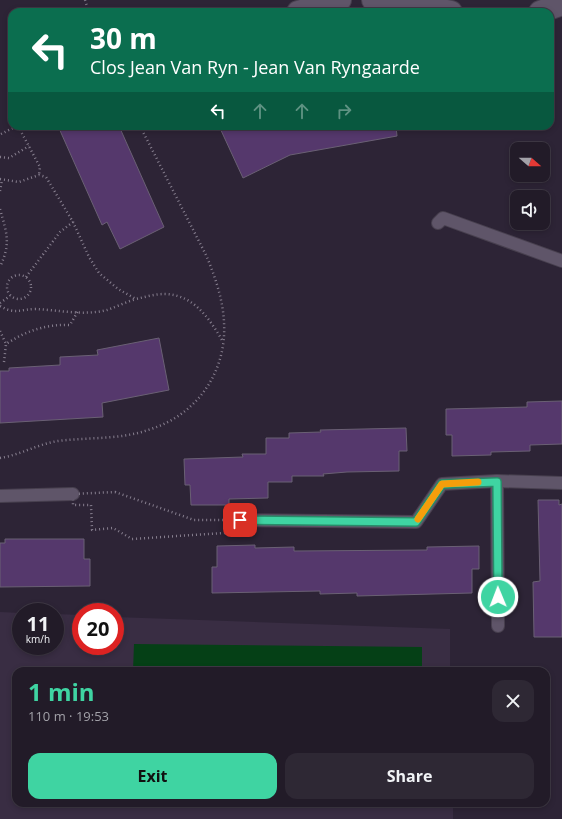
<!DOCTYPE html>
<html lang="en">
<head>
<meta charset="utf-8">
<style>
  :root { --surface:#221b28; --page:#2e2834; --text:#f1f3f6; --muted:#a2a1a8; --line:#3f3945; --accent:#3fd4a2 }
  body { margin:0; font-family:"Open Sans",sans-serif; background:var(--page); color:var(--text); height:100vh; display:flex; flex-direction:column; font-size:15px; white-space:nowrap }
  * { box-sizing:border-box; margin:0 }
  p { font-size:13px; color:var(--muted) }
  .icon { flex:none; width:22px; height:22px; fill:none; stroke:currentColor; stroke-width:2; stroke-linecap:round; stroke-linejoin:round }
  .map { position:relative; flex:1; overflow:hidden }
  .details { position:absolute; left:12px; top:667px; width:538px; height:140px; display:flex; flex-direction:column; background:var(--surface); border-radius:12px; box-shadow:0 2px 6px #0003,0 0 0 1px var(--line) }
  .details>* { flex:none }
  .guide { position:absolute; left:8px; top:8px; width:546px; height:122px; border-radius:12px; box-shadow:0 2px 6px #0003,0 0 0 1px var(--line); background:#0b6e4f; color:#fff; overflow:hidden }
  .needle { width:26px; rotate:110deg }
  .tools { position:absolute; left:510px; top:142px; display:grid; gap:8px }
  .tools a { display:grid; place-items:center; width:40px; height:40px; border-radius:8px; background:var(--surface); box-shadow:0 2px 6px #0003,0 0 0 1px var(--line); font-size:20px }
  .speed { position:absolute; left:12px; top:603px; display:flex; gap:8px; font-size:20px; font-weight:700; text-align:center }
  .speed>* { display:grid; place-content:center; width:52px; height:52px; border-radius:50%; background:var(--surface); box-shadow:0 2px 6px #0003,0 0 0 1px var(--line); line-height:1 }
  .speed small { font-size:10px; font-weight:400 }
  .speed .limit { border:6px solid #d22; background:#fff; color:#111 }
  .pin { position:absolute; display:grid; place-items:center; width:34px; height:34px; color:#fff; margin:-17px; border-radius:8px; box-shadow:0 2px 6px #0006 }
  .me { position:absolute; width:44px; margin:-22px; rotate:359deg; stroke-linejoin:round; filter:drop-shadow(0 0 3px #0008) }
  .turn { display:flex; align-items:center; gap:14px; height:84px; padding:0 16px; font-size:18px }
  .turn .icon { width:52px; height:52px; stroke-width:2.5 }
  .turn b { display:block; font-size:28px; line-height:34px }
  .lanes { display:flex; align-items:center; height:38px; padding:0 16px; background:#0003; justify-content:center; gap:20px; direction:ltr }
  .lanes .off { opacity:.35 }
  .round { display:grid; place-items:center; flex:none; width:42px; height:42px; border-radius:12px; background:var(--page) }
  .summary { display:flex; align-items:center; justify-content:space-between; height:68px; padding:0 16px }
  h1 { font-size:24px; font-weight:700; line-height:30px; color:var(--accent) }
  .primary-button { display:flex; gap:8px; margin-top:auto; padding:8px 16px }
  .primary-button a { flex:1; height:46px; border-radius:12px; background:var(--accent); color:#111; font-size:16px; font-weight:700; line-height:46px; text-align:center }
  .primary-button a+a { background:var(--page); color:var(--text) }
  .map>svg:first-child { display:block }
  .built { fill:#392d43 }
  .green { fill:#054016 }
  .building { fill:#55386c; stroke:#6a6074 }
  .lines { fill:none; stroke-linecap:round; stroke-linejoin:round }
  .lane-casing { stroke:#48404f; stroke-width:14 }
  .street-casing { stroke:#48404f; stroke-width:24 }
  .path { stroke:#877f8f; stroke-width:2.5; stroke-dasharray:1 3; stroke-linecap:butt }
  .lane { stroke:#5f5569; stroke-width:12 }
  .street { stroke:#5f5569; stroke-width:22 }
  .route-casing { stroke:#298a69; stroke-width:10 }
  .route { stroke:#3fd4a2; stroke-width:7 }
  .slow { stroke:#f59e0b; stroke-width:7 }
</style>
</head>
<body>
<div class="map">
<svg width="562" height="819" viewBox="0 0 562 819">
  <rect width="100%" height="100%" fill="#2d2436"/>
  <path class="built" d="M0,612l21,1v33h34v-32l26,1v31h34v-29l335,12v42h-434v132h437v16h-453z"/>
  <path class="green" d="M134,644l288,3v24h-289z"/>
  <g class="building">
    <path d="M58,126h61l45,101 -44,22 -13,-27 -5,3z"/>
    <path d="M219,126h177l1,10 -107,19 -47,23z"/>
    <path d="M159,338l10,52 -67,13 1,14 -103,6v-52h9v-3l51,-3v-8l38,-2 -1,-5z"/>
    <path d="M562,401v43l-32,1v6l-39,1v3l-39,1v-21h-6v-26l81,-2v-5z"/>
    <path d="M406,428l1,23h-8v20l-52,1 -24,2 1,2h-32v6h-24v16l-39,1v6h-38l-1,-20h-5l-1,-26 59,-2 -1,-3h24v-16h23v-5l32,-1 -1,-2z"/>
    <path d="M538,500h21v5l3,-1v133h-28l-1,-55 7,-1z"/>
    <path d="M5,539h79v20h6v27l-90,1v-44h5z"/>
    <path d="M255,545v3l39,-1v4l133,-1v-3l52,-1v23h-7v24l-115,3v-3l-37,1v-3l-108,2v-26h5v-21z"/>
  </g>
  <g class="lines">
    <g class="lane-casing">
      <g id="lane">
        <path d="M438,223l5,-5 119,43"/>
        <path d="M497,481l1,145"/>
        <path d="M0,496l73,-2"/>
        <path d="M240,520l176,2 26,-38 55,-3 65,2"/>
      </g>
    </g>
    <g class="street-casing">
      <g id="street">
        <path d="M373,0l41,4 37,8"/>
        <path d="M298,12l42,-12"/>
        <path d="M540,12l22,-8"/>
      </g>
    </g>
    <g class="path">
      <path d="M85,0l4,12"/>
      <path d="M18,126l22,41 -1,8"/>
      <path d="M1,134l16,-8"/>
      <path d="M0,157l9,1 20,-12"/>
      <path d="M0,179l19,3 20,-7 7,2 27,45 16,35 10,16 19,16 18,10c9,-2 19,-5 28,-5 29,0 45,24 58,46"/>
      <path d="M0,191l2,-11"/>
      <path d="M0,209c7,25 11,34 0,58"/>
      <circle cx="19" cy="287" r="12"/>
      <path d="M26,277l34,-45 13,-10"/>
      <path d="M0,303l10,-7"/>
      <path d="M0,306c15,9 21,3 36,3 22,1 48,7 71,1 9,-3 19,-8 29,-11"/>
      <path d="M0,331l6,13"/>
      <path d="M4,362l2,-18c20,-13 40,-20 64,-19l8,-14"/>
      <path d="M0,458c20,-3 38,-14 58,-17 32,-4 63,-1 93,-12 47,-15 76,-58 73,-107 -1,-22 -9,-46 -18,-67l-66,-129"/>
      <path d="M115,492l79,28h46l-1,12 -107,7 -19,-11 -21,2 -1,-25h-18v-11z"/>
    </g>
    <use href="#lane" class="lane"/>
    <use href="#street" class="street"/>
  </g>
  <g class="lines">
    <g class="route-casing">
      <path id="route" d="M240,520l176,2 26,-38 55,-2 1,115"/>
    </g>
    <use href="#route" class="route"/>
    <path class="slow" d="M418,519l24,-35 36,-2"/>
  </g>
</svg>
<div class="tools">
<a><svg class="needle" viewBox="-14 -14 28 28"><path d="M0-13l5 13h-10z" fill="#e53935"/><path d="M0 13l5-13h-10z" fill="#a2a1a8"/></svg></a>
<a><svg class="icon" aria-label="sound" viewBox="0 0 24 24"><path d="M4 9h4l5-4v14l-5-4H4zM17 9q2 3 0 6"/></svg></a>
</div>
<div class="speed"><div>11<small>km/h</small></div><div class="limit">20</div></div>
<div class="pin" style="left:240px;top:520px;background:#d93025"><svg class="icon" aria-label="arrive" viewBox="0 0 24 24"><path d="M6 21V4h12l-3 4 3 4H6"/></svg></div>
<svg class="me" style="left:498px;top:597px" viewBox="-20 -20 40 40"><circle r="17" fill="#3fd4a2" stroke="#fff" stroke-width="3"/><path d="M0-11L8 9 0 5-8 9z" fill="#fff"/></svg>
<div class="guide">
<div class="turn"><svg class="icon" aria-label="left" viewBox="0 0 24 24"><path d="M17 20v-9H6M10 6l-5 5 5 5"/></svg><div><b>30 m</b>Clos Jean Van Ryn - Jean Van Ryngaarde</div></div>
<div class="lanes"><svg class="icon" aria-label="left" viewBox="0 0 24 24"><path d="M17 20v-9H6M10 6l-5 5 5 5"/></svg><svg class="icon off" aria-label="ahead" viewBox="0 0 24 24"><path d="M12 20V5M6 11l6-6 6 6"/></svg><svg class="icon off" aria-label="ahead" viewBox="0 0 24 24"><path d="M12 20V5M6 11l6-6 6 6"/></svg><svg class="icon off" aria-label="right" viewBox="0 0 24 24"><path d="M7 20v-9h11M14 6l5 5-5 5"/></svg></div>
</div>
<section class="details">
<div class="summary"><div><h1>1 min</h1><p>110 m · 19:53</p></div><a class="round"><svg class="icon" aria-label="close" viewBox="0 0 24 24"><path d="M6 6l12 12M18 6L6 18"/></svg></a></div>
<div class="primary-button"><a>Exit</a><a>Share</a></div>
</section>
</div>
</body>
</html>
